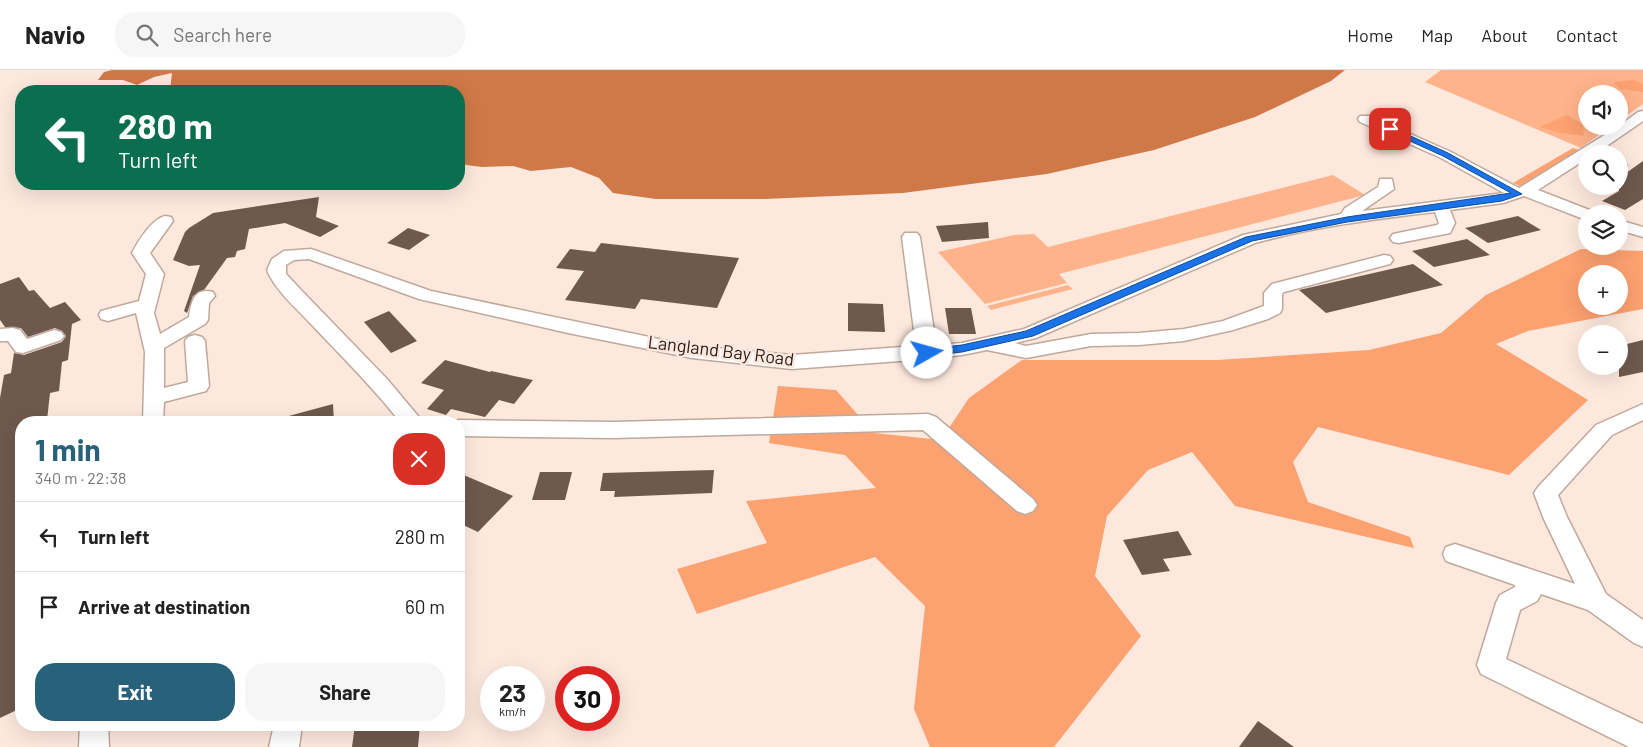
<!DOCTYPE html>
<html lang="en">
<head>
<meta charset="utf-8">
<style>
  :root { --surface:#fff; --page:#f6f6f6; --text:#222; --muted:#767676; --line:#e0e0e0; --accent:#27617a }
  body { margin:0; font-family:Barlow,sans-serif; background:var(--page); color:var(--text); height:100vh; display:flex; flex-direction:column; font-size:19px; white-space:nowrap }
  * { box-sizing:border-box; margin:0 }
  p { font-size:16px; color:var(--muted) }
  .icon { flex:none; width:28px; height:28px; fill:none; stroke:currentColor; stroke-width:2; stroke-linecap:round; stroke-linejoin:round }
  .map { position:relative; flex:1; overflow:hidden }
  .panel { position:absolute; left:15px; top:346px; width:450px; height:315px; display:flex; flex-direction:column; background:var(--surface); border-radius:20px; box-shadow:0 5px 20px #0002 }
  .panel>* { flex:none }
  .guide { position:absolute; left:15px; top:15px; width:450px; height:105px; border-radius:20px; box-shadow:0 5px 20px #0002; background:#0b6e4f; color:#fff; overflow:hidden }
  .controls { position:absolute; left:1578px; top:15px; display:grid; gap:10px }
  .controls a { display:grid; place-items:center; width:50px; height:50px; border-radius:50%; background:var(--surface); box-shadow:0 5px 20px #0002; font-size:25px }
  .speed { position:absolute; left:480px; top:596px; display:flex; gap:10px; font-size:25px; font-weight:700; text-align:center }
  .speed>* { display:grid; place-content:center; width:65px; height:65px; border-radius:50%; background:var(--surface); box-shadow:0 5px 20px #0002; line-height:1 }
  .speed small { font-size:12px; font-weight:400 }
  .speed .limit { border:8px solid #d22; background:#fff; color:#111 }
  .pin { position:absolute; display:grid; place-items:center; width:42px; height:42px; color:#fff; margin:-21px; border-radius:10px; box-shadow:0 2px 8px #0006 }
  .me { position:absolute; width:55px; margin:-28px; rotate:83deg; stroke-linejoin:round; filter:drop-shadow(0 0 4px #0008) }
  .turn { display:flex; align-items:center; gap:18px; height:105px; padding:0 20px; font-size:22px }
  .turn .icon { width:65px; height:65px; stroke-width:2.5 }
  .turn b { display:block; font-size:35px; line-height:42px }
  .round { display:grid; place-items:center; flex:none; width:52px; height:52px; border-radius:20px; background:var(--page) }
  .summary { display:flex; align-items:center; justify-content:space-between; height:85px; padding:0 20px }
  h1 { font-size:30px; font-weight:700; line-height:38px; color:var(--accent) }
  .button { display:flex; gap:10px; margin-top:auto; padding:10px 20px }
  .button a { flex:1; height:58px; border-radius:20px; background:var(--accent); color:#fff; font-size:20px; font-weight:700; line-height:58px; text-align:center }
  .button a+a { background:var(--page); color:var(--text) }
  ul { padding:0; list-style:none }
  li { display:flex; align-items:center; gap:15px; height:70px; padding:0 20px; border-top:1px solid var(--line) }
  li div { flex:1 }
  li b { display:block; font-size:19px }
  li em { font-style:normal }
  header { display:flex; align-items:center; gap:30px; box-sizing:border-box; height:70px; padding:0 25px; background:var(--surface); border-bottom:1px solid var(--line) }
  header strong { font-size:24px }
  nav { display:flex; gap:28px; margin-inline-start:auto; font-size:18px }
  .search { width:350px; height:45px; background:var(--page); display:flex; align-items:center; gap:12px; box-sizing:border-box; padding:0 18px; border-radius:20px; color:var(--muted); font-size:19px }
  .map>svg:first-child { display:block }
  .green { fill:#ffb38b }
  .forest { fill:#fca170; fill-rule:evenodd }
  .water { fill:#d07948 }
  .building { fill:#6f594e }
  .lines { fill:none; stroke-linecap:round; stroke-linejoin:round }
  .minor-casing { stroke:#c0a89b; stroke-width:3 }
  .minor { fill:#fff; fill-rule:evenodd }
  .route { fill:#1a73e8; stroke:#114b97 }
  .labels { text-anchor:middle; stroke-width:5; stroke-linejoin:round; paint-order:stroke }
  .street-label { font-size:18px; fill:#2a211c; stroke:#fde8dd }
</style>
</head>
<body>
<header>
<strong>Navio</strong>
<div class="search"><svg class="icon" aria-label="search" viewBox="0 0 24 24"><circle cx="10" cy="10" r="6"/><path d="M15 15l6 6"/></svg>Search here</div>
<nav><a>Home</a><a>Map</a><a>About</a><a>Contact</a></nav>
</header>
<div class="map">
<svg width="1643" height="677" viewBox="0 0 1643 677">
  <rect width="100%" height="100%" fill="#fde8dd"/>
  <g class="green">
    <path d="M1441,0h202v34l-24,17v-27h-33v32h25l-30,22 -156,-66z"/>
    <path d="M1333,105l32,20 -306,79 8,9 -82,21 -47,-52 76,-17 20,-1 14,13z"/>
    <path d="M1068,215l5,4 -82,21 -4,-4z"/>
  </g>
  <g class="forest">
    <path d="M1634,10l9,4v8l-23,-3 -6,-7z"/>
    <path d="M1567,45l16,9 1,12 -24,-3 -20,-6z"/>
    <path d="M1573,78l6,2 -59,36 -7,-3z"/>
    <path d="M1581,179l62,2v58l-115,22 -32,13 92,56 -79,75 -191,-48 -25,35 15,40 102,35 4,11 -179,-42 -43,-54 -44,18 -41,46 -12,60 46,60 -87,111h-124l-16,-38 11,-103 -50,-49 -178,57 -20,-45 90,-26 -21,-42 130,-13 -31,-33 -76,-12 9,-57 58,4 38,43 67,7 28,-42 53,-38h195l152,-10 72,-17 45,-38zM1586,204h33v32h-33z"/>
  </g>
  <path class="water" d="M112,0h1233l-14,11 -76,36 -101,33 -107,24 -144,19 -138,6h-109l-43,-6 -14,-15 -28,-11 -40,4 -18,-5 -31,1 -23,-3v-73h-221c-18,-3 -48,0 -68,0l2,-18 -18,4 -17,8 -14,-5h-25l6,-8z"/>
  <g class="building">
    <path d="M1643,91v38l-18,11 -23,-9 17,-10v-13z"/>
    <path d="M319,127l-3,20 23,9 -19,11 -35,-14 -36,6 -4,20 -8,2 -2,6 -8,1 -23,32 -11,6 -6,17 -3,-2 16,-46 -11,1 -16,-6 12,-28 4,-4 24,-15z"/>
    <path d="M1518,146l23,14 -53,13 -23,-15z"/>
    <path d="M988,152l1,16 -47,4 -6,-16z"/>
    <path d="M408,158l22,7 -21,15 -22,-7z"/>
    <path d="M1467,169l23,16 -56,12 -22,-16z"/>
    <path d="M601,173l72,8 66,7 -22,50 -76,-9 -6,10 -70,-9 19,-29 -28,-3 14,-19 25,3z"/>
    <path d="M1413,194l30,21 -117,28 -27,-23z"/>
    <path d="M19,207l10,14 5,-1 16,18 15,-6 16,18 -9,4 -4,36 -6,2 -3,29 -9,2 -3,27 -7,2h-19v286l-21,10v-320l4,-23 7,-2 3,-20 10,2 38,-13 4,-6 -4,-5 -7,-3 -27,9 -7,-9 -16,-1 -5,-7v-36z"/>
    <path d="M848,233l35,1 2,28 -37,-1z"/>
    <path d="M945,238h26l5,26h-27z"/>
    <path d="M389,241l28,30 -26,12 -27,-31z"/>
    <path d="M1643,270v32l-24,5v-31z"/>
    <path d="M445,290l45,12 1,-1 42,9 -19,24 -15,-4 -14,17 -34,-8 -5,6 -19,-6 17,-19 -23,-7z"/>
    <path d="M333,334l1,18h-48l-1,-5z"/>
    <path d="M714,400l-2,23 -98,4 1,-6h-15l3,-18z"/>
    <path d="M540,402h32l-7,28h-33z"/>
    <path d="M459,403l54,23 -35,36 -19,-9z"/>
    <path d="M1178,461l14,24 -29,4 7,12 -28,4 -19,-35z"/>
    <path d="M1258,651l36,26h-55z"/>
    <path d="M355,655h65l-2,22h-66z"/>
  </g>
  <g class="lines">
    <g class="minor-casing">
      <g id="minor">
        <path d="M1643,41v10l-48,33h-9v5l-48,31 54,21 1,3h-7v6l-62,-24 -21,7 -53,7 5,13 -5,10 -51,10 -6,-1 -3,-4 3,-4 44,-9 2,-2 -4,-11c-61,7 -121,15 -180,31l-219,95 -21,5 11,3 65,-12 48,-1 45,-4 39,-8 41,-15v-13l8,-9 112,-29 6,1 3,4 -3,4 -106,28 -2,2v15l-2,4 -12,6 -35,11 -49,11 -45,4 -48,1 -65,12 -39,-8 -25,5 -35,4 -135,10 -100,-11 -124,-25 -149,-34 -110,-40 -15,1 -8,5v9l15,16 86,89 36,43h-23c-27,-35 -59,-66 -90,-99 -14,-15 -35,-33 -43,-53l5,-11 12,-8 27,-2 120,42 261,55 100,9 124,-9 -14,-109 3,-4h12l3,4 16,108 26,-2 62,-14 219,-94 98,-21 4,-6 33,-21 2,-8h12l2,10 -32,22 142,-18 -63,-35 -81,-36 -2,-3 2,-3h10l81,36 68,36 100,-62 19,-14z"/>
        <path d="M1619,88l5,2 3,6 -3,3 -5,2z"/>
        <path d="M165,146l6,1 2,4 -23,32 14,21 -10,39 6,21 29,-17c2,-14 5,-30 24,-25l2,4 -6,7 -1,17 -3,4 -41,24v40l24,-6 -3,-41 3,-4 7,-2 7,2 3,4 4,45 -3,5 -42,11 -1,20h-20l2,-70 -9,-39 -28,8 -7,-2 -2,-4 2,-4 38,-10 7,-27 -14,-21c6,-12 20,-34 33,-37z"/>
        <path d="M1619,150l24,7v10l-24,-7z"/>
        <path d="M13,258l7,2 7,9 27,-9 7,2 3,4 -3,4 -38,13 -7,-1 -8,-11h-8v-12z"/>
        <path d="M1643,334v16l-31,15 -54,60 9,22 39,77 37,26v27l-9,-4 -46,-33 -47,-16 -4,7 -17,9 -14,49 137,65v23h-14l-148,-73 -4,-9 19,-62 4,-8 15,-8v-2l-69,-24 -3,-7 3,-7 9,-3 120,40 -32,-67 -9,-24 4,-6 58,-62z"/>
        <path d="M928,344l8,3 97,82 4,6 -4,6 -8,3 -8,-3 -94,-81 -310,8 -154,-2v-14h-8l8,-2 154,2z"/>
        <path d="M80,655h28l1,22h-30z"/>
        <path d="M274,655h28l-3,22h-30z"/>
      </g>
    </g>
    <use href="#minor" class="minor"/>
  </g>
  <path class="route" d="M1388,58h5l55,25 74,41 -20,7 -155,21 -95,19 -219,95 -71,16 -35,4 -5,-3 5,-4 35,-4 64,-14 220,-94 101,-20 164,-24 -68,-37 -55,-25z"/>
  <g class="labels">
    <g class="street-label">
      <text transform="translate(721 281) rotate(7)" y="6">Langland Bay Road</text>
    </g>
  </g>
</svg>
<div class="controls">
<a><svg class="icon" aria-label="sound" viewBox="0 0 24 24"><path d="M4 9h4l5-4v14l-5-4H4zM17 9q2 3 0 6"/></svg></a>
<a><svg class="icon" aria-label="search" viewBox="0 0 24 24"><circle cx="10" cy="10" r="6"/><path d="M15 15l6 6"/></svg></a>
<a><svg class="icon" aria-label="layers" viewBox="0 0 24 24"><path d="M12 4l9 5-9 5-9-5zM3 14l9 5 9-5"/></svg></a>
<a>+</a>
<a>−</a>
</div>
<div class="speed"><div>23<small>km/h</small></div><div class="limit">30</div></div>
<div class="pin" style="left:1390px;top:59px;background:#d93025"><svg class="icon" aria-label="arrive" viewBox="0 0 24 24"><path d="M6 21V4h12l-3 4 3 4H6"/></svg></div>
<svg class="me" style="left:927px;top:283px" viewBox="-20 -20 40 40"><circle r="19" fill="#fff"/><path d="M0-13L10 11 0 6-10 11z" fill="#1a73e8"/></svg>
<div class="guide">
<div class="turn"><svg class="icon" aria-label="left" viewBox="0 0 24 24"><path d="M17 20v-9H6M10 6l-5 5 5 5"/></svg><div><b>280 m</b>Turn left</div></div>
</div>
<section class="panel">
<div class="summary"><div><h1>1 min</h1><p>340 m · 22:38</p></div><a class="round" style="background:#d93025;color:#fff"><svg class="icon" aria-label="close" viewBox="0 0 24 24"><path d="M6 6l12 12M18 6L6 18"/></svg></a></div>
<ul>
<li><svg class="icon" aria-label="left" viewBox="0 0 24 24"><path d="M17 20v-9H6M10 6l-5 5 5 5"/></svg><div><b>Turn left</b></div><em>280 m</em></li>
<li><svg class="icon" aria-label="arrive" viewBox="0 0 24 24"><path d="M6 21V4h12l-3 4 3 4H6"/></svg><div><b>Arrive at destination</b></div><em>60 m</em></li>
</ul>
<div class="button"><a>Exit</a><a>Share</a></div>
</section>
</div>
</body>
</html>
